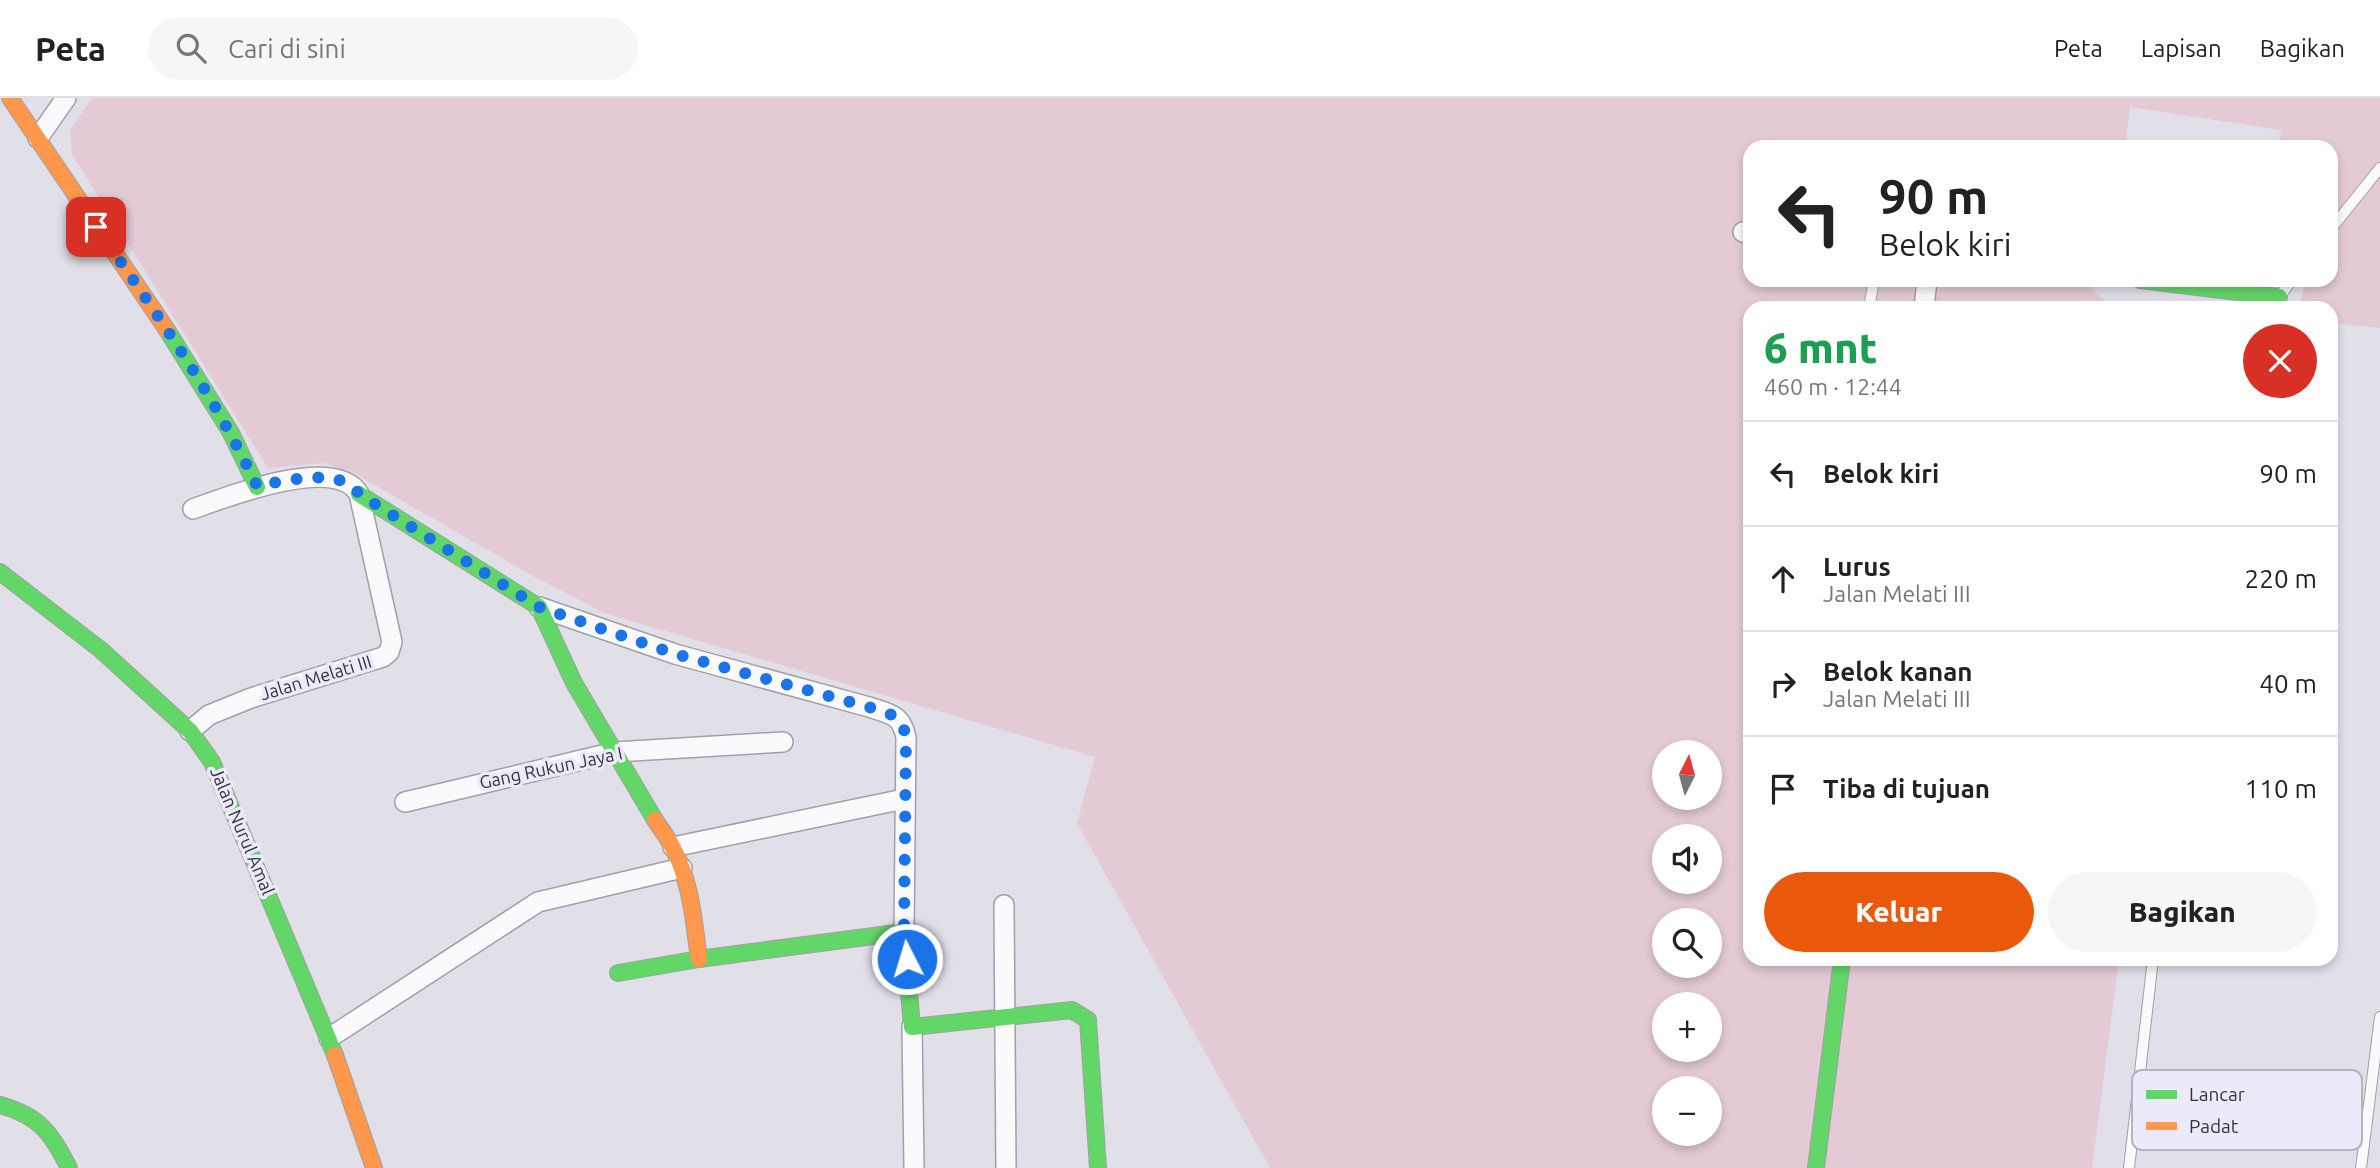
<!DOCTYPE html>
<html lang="id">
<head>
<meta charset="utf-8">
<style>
  :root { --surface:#fff; --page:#f6f6f6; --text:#222; --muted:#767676; --line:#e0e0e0; --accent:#ea580c }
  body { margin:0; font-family:Ubuntu,sans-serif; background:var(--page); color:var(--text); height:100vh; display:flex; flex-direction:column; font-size:26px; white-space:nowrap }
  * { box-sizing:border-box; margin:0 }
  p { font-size:23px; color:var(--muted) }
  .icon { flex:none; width:38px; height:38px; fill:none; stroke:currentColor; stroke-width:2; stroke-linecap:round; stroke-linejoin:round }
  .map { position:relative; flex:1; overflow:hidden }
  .details { position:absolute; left:1743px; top:203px; width:595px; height:665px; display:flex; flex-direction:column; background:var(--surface); border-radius:21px; box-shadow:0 4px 10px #0003 }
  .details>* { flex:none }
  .hud { position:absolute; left:1743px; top:42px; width:595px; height:147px; border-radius:21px; box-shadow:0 4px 10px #0003; background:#fff; color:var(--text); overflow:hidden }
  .needle { width:46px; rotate:6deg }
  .tools { position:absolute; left:1652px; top:642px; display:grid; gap:14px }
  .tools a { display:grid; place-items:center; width:70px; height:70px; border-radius:50%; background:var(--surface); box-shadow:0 4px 10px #0003; font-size:35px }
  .pin { position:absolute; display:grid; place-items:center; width:60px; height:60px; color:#fff; margin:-30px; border-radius:14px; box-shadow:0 4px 10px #0006 }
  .me { position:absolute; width:77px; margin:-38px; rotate:355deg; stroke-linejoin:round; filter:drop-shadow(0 0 5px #0008) }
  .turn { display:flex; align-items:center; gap:24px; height:147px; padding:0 21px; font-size:32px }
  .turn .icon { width:91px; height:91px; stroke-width:2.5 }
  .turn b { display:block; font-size:49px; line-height:60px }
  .round { display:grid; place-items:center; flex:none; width:74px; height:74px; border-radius:37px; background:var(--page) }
  .headline { display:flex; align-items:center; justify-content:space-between; height:119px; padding:0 21px }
  h1 { font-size:42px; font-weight:800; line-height:52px; color:#1e9e55 }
  .cta { display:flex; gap:14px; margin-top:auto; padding:14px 21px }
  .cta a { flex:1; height:80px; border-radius:42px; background:var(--accent); color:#fff; font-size:28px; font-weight:800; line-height:80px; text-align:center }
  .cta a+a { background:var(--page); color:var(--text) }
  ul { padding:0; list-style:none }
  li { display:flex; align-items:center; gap:21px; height:105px; padding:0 21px; border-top:2px solid var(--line) }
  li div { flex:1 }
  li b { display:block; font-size:26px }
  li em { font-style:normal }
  header { display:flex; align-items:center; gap:42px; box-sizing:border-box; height:98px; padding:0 35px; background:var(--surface); border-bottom:2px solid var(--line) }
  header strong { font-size:33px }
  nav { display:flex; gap:38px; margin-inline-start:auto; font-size:24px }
  .search { width:490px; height:63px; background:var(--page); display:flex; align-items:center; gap:18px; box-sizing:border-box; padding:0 24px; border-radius:38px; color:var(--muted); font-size:26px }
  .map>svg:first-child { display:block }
  .green { fill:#e3cad4; fill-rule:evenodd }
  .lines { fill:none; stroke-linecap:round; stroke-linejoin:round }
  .lane-casing { stroke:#a1a0a6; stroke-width:12 }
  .street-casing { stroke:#a1a0a6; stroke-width:22 }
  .fast-casing { stroke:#a1a0a6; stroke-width:18 }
  .slow-casing { stroke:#a1a0a6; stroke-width:18 }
  .lane { stroke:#fafafc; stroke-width:10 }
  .street { stroke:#fafafc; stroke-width:19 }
  .fast { stroke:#63d668; stroke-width:16 }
  .slow { stroke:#ff974d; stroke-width:16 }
  .route { stroke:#1a73e8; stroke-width:12; stroke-dasharray:0 21.6 }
  .labels { text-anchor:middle; stroke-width:7; stroke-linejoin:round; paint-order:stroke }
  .street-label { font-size:18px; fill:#36343b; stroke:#ece9f9 }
  .key { fill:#ece9f9; stroke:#b5b3c0; stroke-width:2 }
  .key-label { font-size:19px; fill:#36343b }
</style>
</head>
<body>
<header>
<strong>Peta</strong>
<div class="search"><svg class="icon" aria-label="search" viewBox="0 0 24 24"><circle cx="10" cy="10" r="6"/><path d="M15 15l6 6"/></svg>Cari di sini</div>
<nav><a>Peta</a><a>Lapisan</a><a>Bagikan</a></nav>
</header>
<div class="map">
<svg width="2380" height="1070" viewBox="0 0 2380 1070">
  <rect width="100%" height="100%" fill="#e1dfe8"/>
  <path class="green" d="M92,0h2288v230l-49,-5v-15h-32l5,-20 -5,-8h32v-133h-52l2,-17 -151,-23 -5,40h-375v133h243l97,7 23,21h-363v651h369l-27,209h-822l-193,-345 18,-66 -491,-144 -71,-37 -181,-104 -28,-9 -56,5 -196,-314 -2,-24zM1664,654h46v46h-46zM1664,738h46v46h-46zM1664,822h46v46h-46zM1664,906h46v46h-46zM1664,990h46v46h-46z"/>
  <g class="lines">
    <g class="lane-casing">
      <g id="lane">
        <path d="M2331,131l49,-61"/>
        <path d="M2280,198l12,-16"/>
        <path d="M1869,210l5,-28"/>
        <path d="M2129,1070l24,-209"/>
        <path d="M2361,1070l19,-151"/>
      </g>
    </g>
    <g class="street-casing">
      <g id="street">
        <path d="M38,40l28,-40"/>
        <path d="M1743,134l7,1"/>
        <path d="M1924,210l3,-28"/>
        <path d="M539,509l136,47 194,53c21,7 32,7 37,30l-2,195"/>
        <path d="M190,633l19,-16 42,-17 132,-41 6,-5 3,-10 -33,-148c-24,-40 -133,3 -166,15"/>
        <path d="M405,704l210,-50 168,-10"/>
        <path d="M673,749l231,-48"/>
        <path d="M1004,807l2,263"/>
        <path d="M912,929l2,141"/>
        <path d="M329,940l209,-136 144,-34"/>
      </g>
    </g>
    <g class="fast-casing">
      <g id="fast">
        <path d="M2140,182l139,17"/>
        <path d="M167,232l64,103 26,54"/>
        <path d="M359,396l180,113 35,76 81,137"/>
        <path d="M0,474l101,78 89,81 22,31 123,293"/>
        <path d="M618,875l81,-14 205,-27 8,95 160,-17 16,10 10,148"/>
        <path d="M0,1007c39,11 51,27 69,63"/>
        <path d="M1816,1070l26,-209"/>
      </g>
    </g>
    <g class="slow-casing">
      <g id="slow">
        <path d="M10,0l157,232"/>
        <path d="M655,722c6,9 13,18 18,28 18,34 21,74 26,111"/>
        <path d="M335,957l39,113"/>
      </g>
    </g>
    <use href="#lane" class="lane"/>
    <use href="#street" class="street"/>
    <use href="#fast" class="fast"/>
    <use href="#slow" class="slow"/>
  </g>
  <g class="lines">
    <path class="route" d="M96,129c59,83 117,167 161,259 27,-5 85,-20 102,8l180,113 136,47 194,53c21,7 32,7 37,30l-2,195 3,27"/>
  </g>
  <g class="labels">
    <g class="street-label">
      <text transform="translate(316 580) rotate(-17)" y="6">Jalan Melati III</text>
      <text transform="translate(551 670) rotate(-12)" y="6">Gang Rukun Jaya I</text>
      <text transform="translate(242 733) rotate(67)" y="6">Jalan Nurul Amal</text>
    </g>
  </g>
  <rect x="2132" y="972" width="230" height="80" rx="10" class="key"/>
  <rect x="2146" y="992" width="31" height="9" fill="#63d668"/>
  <rect x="2146" y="1024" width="31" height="8" fill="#ff974d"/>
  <g class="key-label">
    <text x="2189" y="1003">Lancar</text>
    <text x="2189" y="1035">Padat</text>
  </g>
</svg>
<div class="tools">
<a><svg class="needle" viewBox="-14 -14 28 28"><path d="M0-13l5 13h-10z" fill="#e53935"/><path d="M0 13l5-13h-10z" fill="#767676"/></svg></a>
<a><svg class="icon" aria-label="sound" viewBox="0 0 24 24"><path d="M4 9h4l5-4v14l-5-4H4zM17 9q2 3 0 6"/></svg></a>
<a><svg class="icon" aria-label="search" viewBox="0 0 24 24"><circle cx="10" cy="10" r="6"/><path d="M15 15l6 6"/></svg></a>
<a>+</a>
<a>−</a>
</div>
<div class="pin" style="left:96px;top:129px;background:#d93025"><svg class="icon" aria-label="arrive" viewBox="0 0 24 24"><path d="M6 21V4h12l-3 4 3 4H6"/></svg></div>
<svg class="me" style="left:907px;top:861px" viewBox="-20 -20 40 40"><circle r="17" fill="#1a73e8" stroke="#fff" stroke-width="3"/><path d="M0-11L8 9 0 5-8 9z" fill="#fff"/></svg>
<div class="hud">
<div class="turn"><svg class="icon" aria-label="left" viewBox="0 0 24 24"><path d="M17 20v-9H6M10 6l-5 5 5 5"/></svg><div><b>90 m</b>Belok kiri</div></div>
</div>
<section class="details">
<div class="headline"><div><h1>6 mnt</h1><p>460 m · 12:44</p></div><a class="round" style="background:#d93025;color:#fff"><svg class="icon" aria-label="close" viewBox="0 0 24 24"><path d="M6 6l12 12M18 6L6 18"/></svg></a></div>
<ul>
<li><svg class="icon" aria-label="left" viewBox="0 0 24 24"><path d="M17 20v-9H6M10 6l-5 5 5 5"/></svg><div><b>Belok kiri</b></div><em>90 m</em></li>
<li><svg class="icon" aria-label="ahead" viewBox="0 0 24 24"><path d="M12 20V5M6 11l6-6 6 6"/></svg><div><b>Lurus</b><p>Jalan Melati III</p></div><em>220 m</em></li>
<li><svg class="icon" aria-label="right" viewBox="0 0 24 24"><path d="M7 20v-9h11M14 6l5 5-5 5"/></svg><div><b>Belok kanan</b><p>Jalan Melati III</p></div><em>40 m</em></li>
<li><svg class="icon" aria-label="arrive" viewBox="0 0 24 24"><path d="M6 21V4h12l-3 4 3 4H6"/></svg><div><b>Tiba di tujuan</b></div><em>110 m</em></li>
</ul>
<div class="cta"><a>Keluar</a><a>Bagikan</a></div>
</section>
</div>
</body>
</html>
